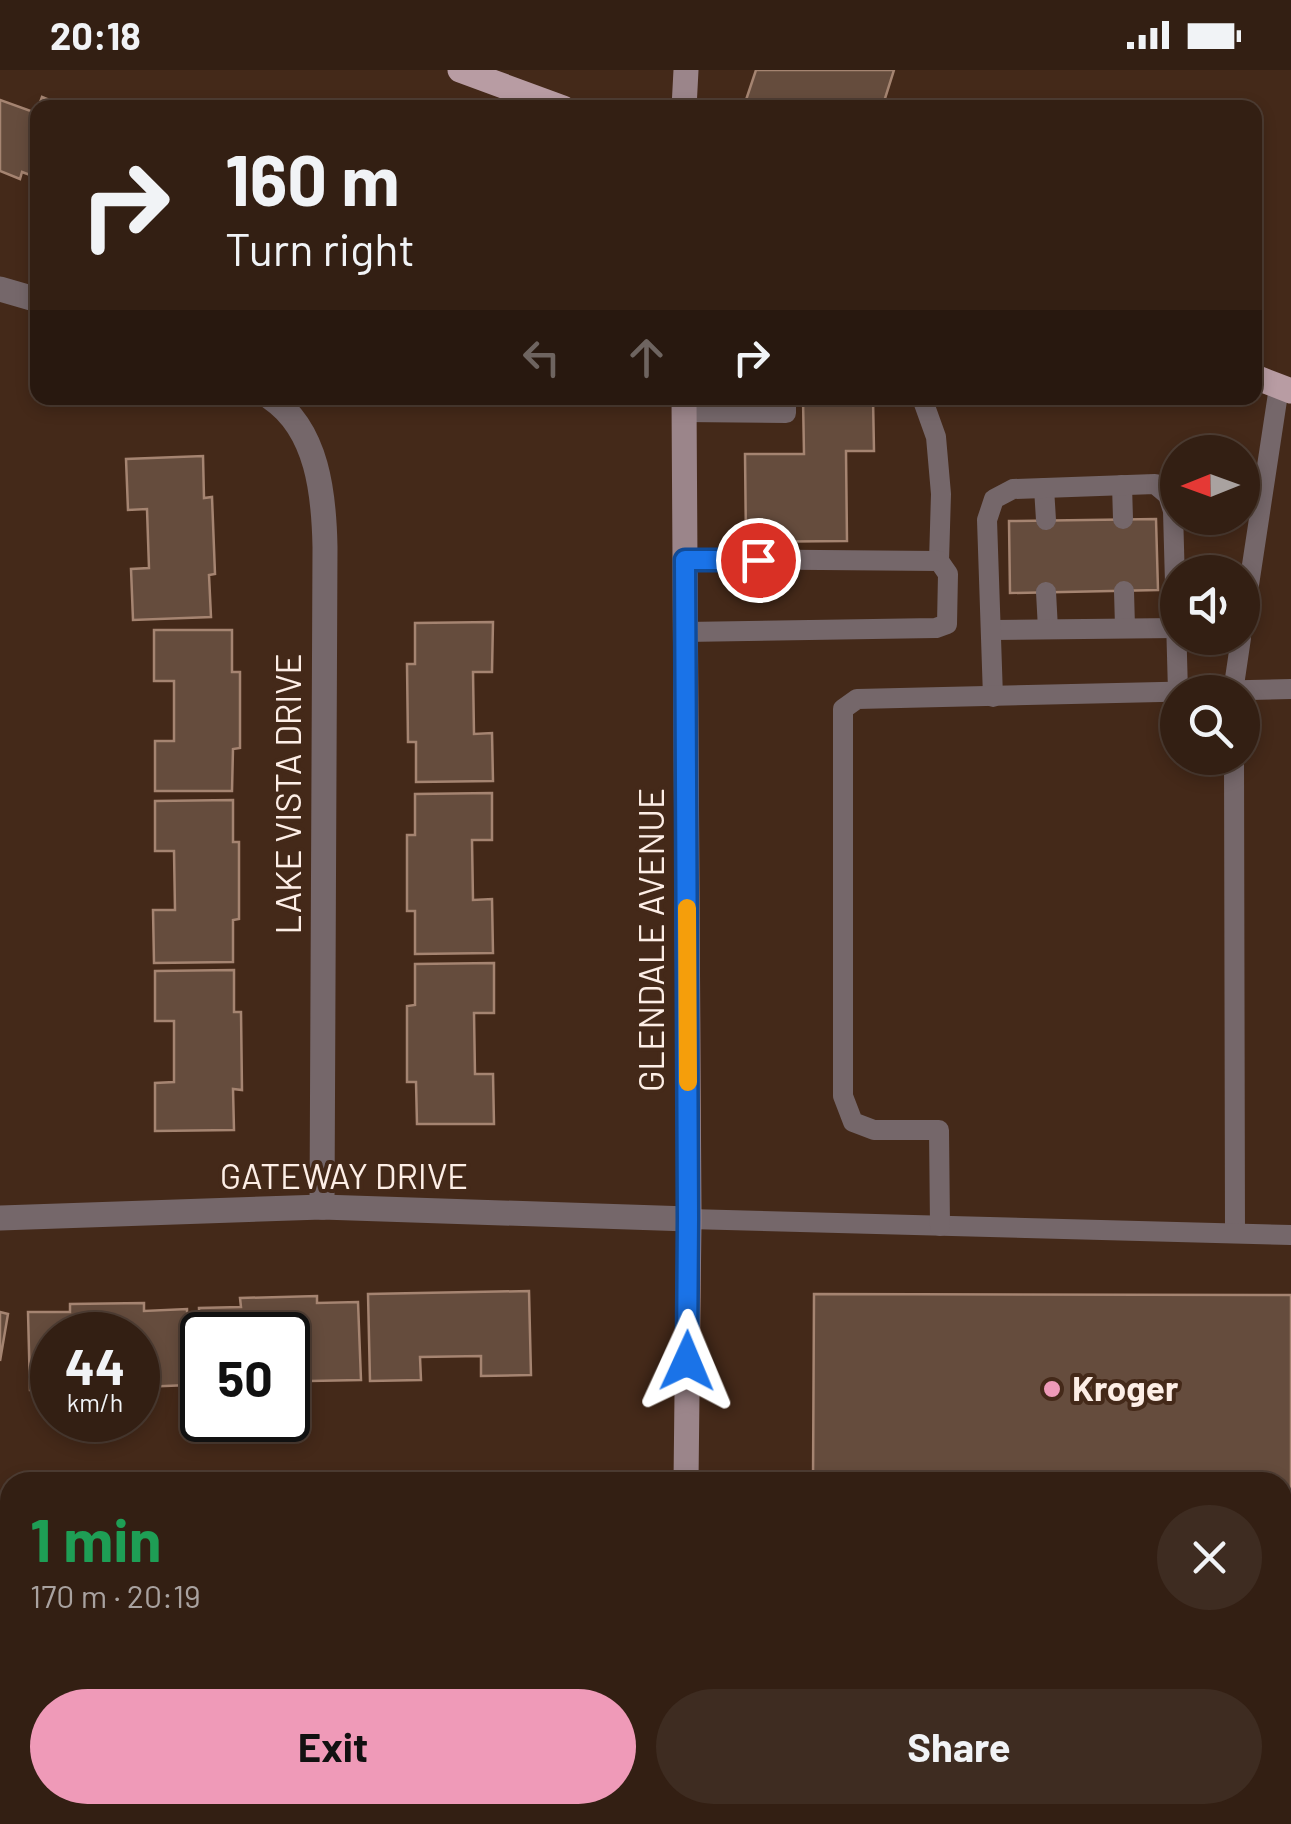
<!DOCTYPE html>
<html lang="en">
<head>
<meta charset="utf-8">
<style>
  :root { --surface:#331f13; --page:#3e2c21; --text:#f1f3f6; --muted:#a9a2a0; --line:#4e3d33; --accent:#ef9ab8 }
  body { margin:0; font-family:Barlow,sans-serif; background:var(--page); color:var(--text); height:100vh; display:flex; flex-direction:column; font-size:38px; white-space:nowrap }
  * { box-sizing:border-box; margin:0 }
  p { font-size:32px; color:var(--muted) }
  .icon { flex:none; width:55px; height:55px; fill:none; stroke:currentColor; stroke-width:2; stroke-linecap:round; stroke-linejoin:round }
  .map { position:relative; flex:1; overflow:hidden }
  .details { position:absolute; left:0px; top:1402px; width:1292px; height:352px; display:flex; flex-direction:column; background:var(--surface); border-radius:30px 30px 0 0; box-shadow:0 5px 15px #0003,0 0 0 2px var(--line) }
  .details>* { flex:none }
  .top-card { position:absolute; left:30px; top:30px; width:1232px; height:305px; border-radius:20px; box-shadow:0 5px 15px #0003,0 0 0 2px var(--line); background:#331f13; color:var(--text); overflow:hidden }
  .needle { width:65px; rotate:269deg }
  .fabs { position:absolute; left:1160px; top:365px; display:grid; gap:20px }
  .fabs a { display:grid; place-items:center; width:100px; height:100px; border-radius:50%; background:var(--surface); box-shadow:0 5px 15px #0003,0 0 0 2px var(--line); font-size:50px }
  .speed { position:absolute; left:30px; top:1242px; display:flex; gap:20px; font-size:50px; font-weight:700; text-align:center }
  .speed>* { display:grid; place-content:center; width:130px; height:130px; border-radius:50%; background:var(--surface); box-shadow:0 5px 15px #0003,0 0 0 2px var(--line); line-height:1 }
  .speed small { font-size:25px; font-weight:400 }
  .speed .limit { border:5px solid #111; border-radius:15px; background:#fff; color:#111 }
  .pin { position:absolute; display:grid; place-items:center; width:85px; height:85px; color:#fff; margin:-42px; border:5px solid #fff; border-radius:50%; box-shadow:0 2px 10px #0007 }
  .me { position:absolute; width:110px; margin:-55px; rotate:1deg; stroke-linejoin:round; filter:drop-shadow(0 0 8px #0008) }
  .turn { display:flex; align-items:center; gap:35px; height:210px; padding:0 30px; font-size:45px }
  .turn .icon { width:130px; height:130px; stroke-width:2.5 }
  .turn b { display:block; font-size:70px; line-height:85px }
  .lanes { display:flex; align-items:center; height:95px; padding:0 30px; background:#0003; justify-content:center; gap:50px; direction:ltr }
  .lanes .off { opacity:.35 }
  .round { display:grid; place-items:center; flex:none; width:105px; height:105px; border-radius:52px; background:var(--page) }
  .summary { display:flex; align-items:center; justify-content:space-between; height:170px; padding:0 30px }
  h1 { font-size:60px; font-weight:700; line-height:75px; color:#1e9e55 }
  .button { display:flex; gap:20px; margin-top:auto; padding:20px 30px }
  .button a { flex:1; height:115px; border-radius:60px; background:var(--accent); color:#111; font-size:40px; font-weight:700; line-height:115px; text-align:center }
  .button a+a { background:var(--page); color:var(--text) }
  .status { display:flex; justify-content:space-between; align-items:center; height:70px; padding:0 50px; background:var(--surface); direction:ltr }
  .status svg { height:28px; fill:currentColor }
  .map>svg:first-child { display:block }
  .building { fill:#654c3d; stroke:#a58471; stroke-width:2.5 }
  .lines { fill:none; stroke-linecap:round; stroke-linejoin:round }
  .service { stroke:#75676a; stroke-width:20 }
  .minor { stroke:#75676a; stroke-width:25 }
  .secondary { stroke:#9b858a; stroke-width:25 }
  .primary { stroke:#b89ca3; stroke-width:25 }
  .route-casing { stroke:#114b97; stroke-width:25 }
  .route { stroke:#1a73e8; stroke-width:18 }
  .slow { stroke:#f59e0b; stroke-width:18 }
  .poi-dot { fill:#ef9ab8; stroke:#442919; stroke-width:4 }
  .labels { text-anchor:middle; stroke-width:8; stroke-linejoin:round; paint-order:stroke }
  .street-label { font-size:35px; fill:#fdeee6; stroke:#442919 }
  .poi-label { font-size:35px; font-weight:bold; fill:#fdeee6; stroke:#442919; text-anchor:start }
</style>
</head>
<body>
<div class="status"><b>20:18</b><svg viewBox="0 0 49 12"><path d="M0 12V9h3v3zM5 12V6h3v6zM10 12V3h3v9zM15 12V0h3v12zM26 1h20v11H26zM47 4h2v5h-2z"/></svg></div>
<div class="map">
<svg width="1291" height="1754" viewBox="0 0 1291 1754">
  <rect width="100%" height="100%" fill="#442919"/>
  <g class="building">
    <path d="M756,0h138l-12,38h-110l-26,-8z"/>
    <path d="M42,27l27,11h-31z"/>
    <path d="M0,30l36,13 2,-4v69l-16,-6 -2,7 -20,-8z"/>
    <path d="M803,328h70l1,53h-28l1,90 -101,1 -1,-88h59z"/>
    <path d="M203,386l1,42 8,-1 3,77 -6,1 2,42 -78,3 -2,-51 18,-1 -2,-59 -19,1 -2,-51z"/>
    <path d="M1156,449l2,71 -148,3 -1,-72z"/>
    <path d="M493,552l-1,50h-19l1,62 18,-1 1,48 -77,1v-40h-8l-1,-78h8v-41z"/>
    <path d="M154,560h78v42h8v76l-7,1 -1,42h-77v-50h19v-60h-20z"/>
    <path d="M492,723v47h-20l1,60 19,-1 1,54 -78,1v-43h-8v-76h8v-41z"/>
    <path d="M233,730v42h6v77l-6,1v42l-79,1 -1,-53h22l-1,-59h-19v-50z"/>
    <path d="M494,893v50h-20l1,61h18l1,50h-77l-1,-42h-9v-76l8,-1v-41z"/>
    <path d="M234,900v42h7l1,78 -9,-1 1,41 -79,1v-48l19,-1v-61h-19v-50z"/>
    <path d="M529,1221l2,84 -50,1v-20l-61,1 1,23 -51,1 -2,-87z"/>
    <path d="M814,1224l477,1v305h-9v-118h-469z"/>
    <path d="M317,1226v7l41,-1 3,78 -51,1v-20l-22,1v-27h-86l-1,50 -2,-77 42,-1 -1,-9z"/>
    <path d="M144,1233v8l43,-2 2,76 -48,2v-20h-3v-32h-86v54l-22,1 -2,-78h42v-8z"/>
    <path d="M0,1242l8,2 -8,47z"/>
    <path d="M10,1539v60l-5,1v-6l-5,1v-55z"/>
  </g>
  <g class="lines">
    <g class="service">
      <path d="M922,328l14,39 5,57 -2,67"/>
      <path d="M684,342l102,1v-15"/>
      <path d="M1122,415l1,34"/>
      <path d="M1044,418l2,32"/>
      <path d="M685,489l254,2 9,13 -1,50 -11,4 -251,4"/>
      <path d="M1124,521l1,36"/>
      <path d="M1046,522l2,37"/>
      <path d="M992,560l184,-2"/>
      <path d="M1242,561l37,-244"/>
      <path d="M1233,622l8,-54"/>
      <path d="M993,627l-6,-177 7,-21 19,-10 142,-5 13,11 5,16 5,181"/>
      <path d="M1234,688l1,475"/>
      <path d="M689,1149l602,16"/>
      <path d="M940,1156l-1,-96h-65l-21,-8 -10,-26v-387l14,-10 434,-10"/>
    </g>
    <g class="minor">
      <path d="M0,219l38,11"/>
      <path d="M271,328c47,32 53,97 54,149l-3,660"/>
      <path d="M0,1148l322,-11 367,12"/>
      <path d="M1282,1627h9"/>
      <path d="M0,1678l10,-1"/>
    </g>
    <g class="secondary">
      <path d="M684,38l2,-38"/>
      <path d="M684,328l5,821 -3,263"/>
      <path d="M687,1754v-9"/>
    </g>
    <g class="primary">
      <path d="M460,0l103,38"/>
      <path d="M1255,307l36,14"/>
    </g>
  </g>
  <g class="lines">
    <g class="route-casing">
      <path id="route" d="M687,1291l1,-142 -3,-659h73"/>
    </g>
    <use href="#route" class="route"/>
    <path class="slow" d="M687,838l1,174"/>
  </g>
  <circle class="poi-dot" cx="1052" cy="1319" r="10"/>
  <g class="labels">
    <g class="street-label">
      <text transform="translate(289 724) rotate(-90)" y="12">LAKE VISTA DRIVE</text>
      <text transform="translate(652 870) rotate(-90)" y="12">GLENDALE AVENUE</text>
      <text x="344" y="1119">GATEWAY DRIVE</text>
    </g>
    <g class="poi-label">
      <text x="1072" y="1331">Kroger</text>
    </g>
  </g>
</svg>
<div class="fabs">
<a><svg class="needle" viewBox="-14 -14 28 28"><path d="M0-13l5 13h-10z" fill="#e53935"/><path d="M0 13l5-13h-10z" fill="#a9a2a0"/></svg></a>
<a><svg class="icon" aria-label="sound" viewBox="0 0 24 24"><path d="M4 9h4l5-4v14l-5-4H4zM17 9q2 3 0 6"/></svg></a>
<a><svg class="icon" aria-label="search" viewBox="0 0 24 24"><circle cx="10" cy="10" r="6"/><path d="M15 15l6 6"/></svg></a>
</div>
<div class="speed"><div>44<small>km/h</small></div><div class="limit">50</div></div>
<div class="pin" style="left:758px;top:490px;background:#d93025"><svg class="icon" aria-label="arrive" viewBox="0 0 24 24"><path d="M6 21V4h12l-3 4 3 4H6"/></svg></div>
<svg class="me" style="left:687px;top:1291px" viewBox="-20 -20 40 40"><path d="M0-17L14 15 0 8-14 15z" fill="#1a73e8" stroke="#fff" stroke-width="4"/></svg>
<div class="top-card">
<div class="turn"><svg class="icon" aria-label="right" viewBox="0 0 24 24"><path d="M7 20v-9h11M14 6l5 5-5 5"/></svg><div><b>160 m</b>Turn right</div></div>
<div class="lanes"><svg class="icon off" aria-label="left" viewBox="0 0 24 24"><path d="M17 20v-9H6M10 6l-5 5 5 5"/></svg><svg class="icon off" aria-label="ahead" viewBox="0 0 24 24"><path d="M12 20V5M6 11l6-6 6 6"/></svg><svg class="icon" aria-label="right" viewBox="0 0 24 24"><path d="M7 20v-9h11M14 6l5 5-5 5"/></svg></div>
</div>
<section class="details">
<div class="summary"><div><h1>1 min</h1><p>170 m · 20:19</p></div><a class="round"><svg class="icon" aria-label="close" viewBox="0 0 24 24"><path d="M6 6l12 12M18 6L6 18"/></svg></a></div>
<div class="button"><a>Exit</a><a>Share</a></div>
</section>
</div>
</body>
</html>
